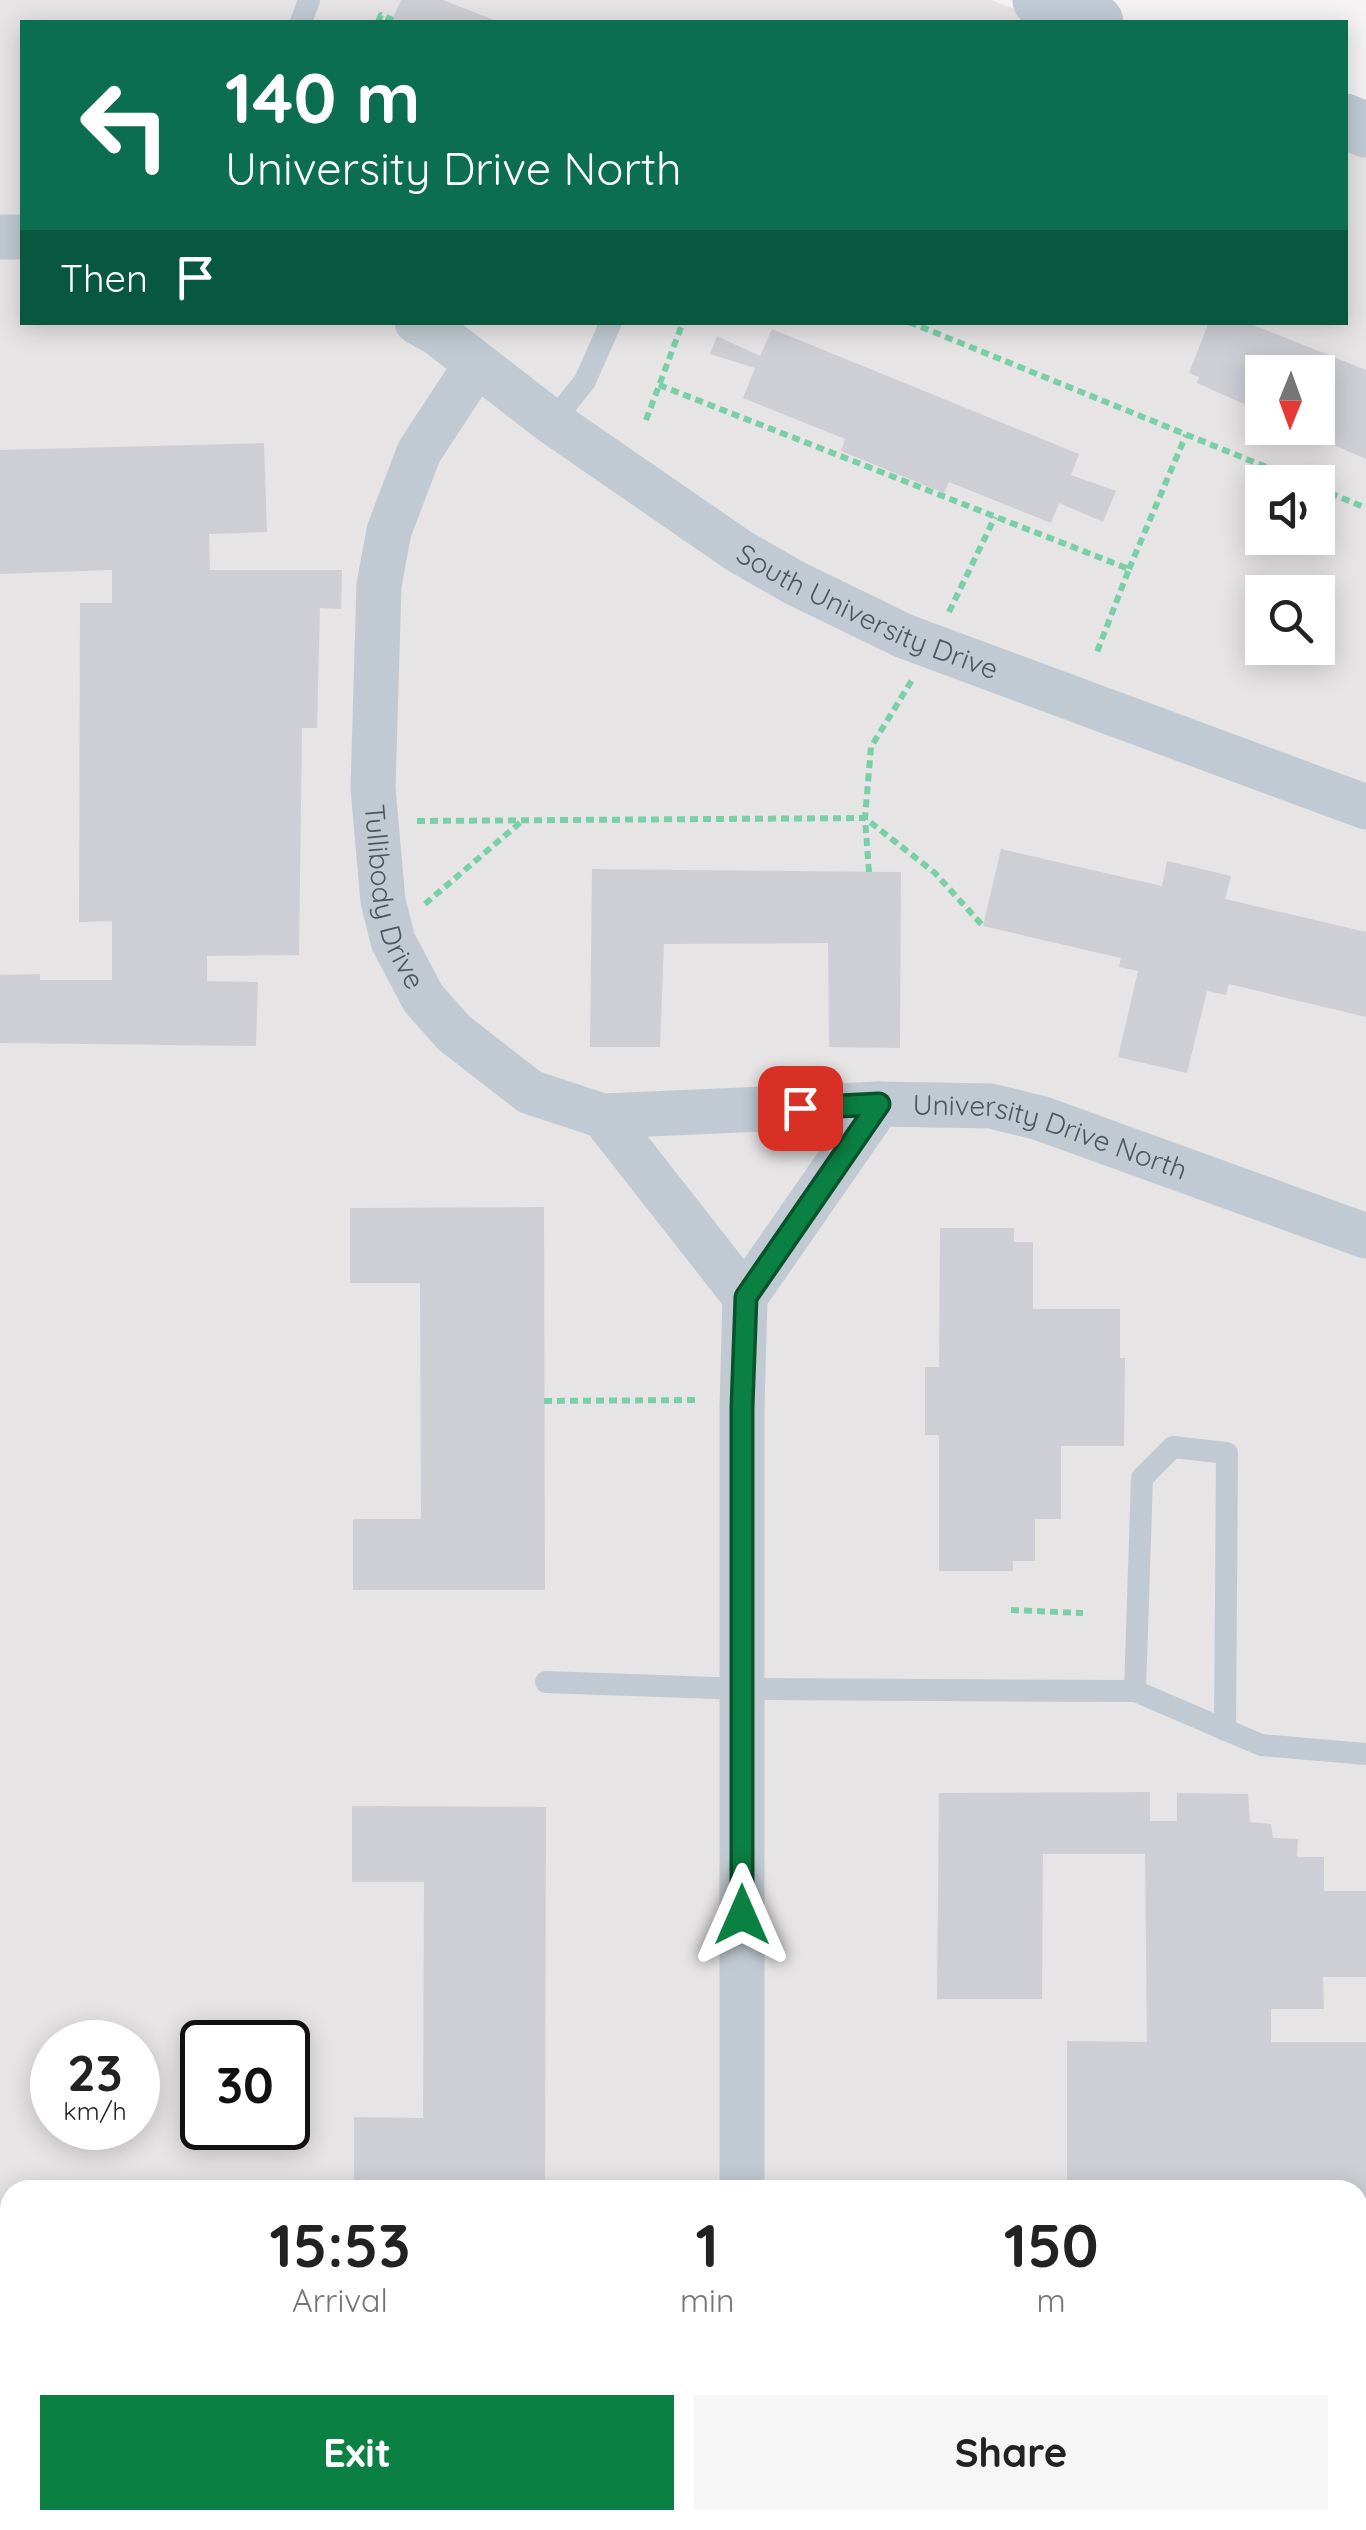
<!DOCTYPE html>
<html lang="en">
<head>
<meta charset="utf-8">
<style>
  :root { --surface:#fff; --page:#f6f6f6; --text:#222; --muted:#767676; --accent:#0b8043 }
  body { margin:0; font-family:Quicksand,sans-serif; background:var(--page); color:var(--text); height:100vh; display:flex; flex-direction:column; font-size:38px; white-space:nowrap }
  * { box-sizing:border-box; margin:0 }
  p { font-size:32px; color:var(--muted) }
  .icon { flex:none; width:55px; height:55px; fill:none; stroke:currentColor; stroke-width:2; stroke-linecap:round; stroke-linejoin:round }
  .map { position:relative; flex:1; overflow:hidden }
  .sheet { position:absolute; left:0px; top:2180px; width:1368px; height:350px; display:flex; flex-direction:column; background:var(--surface); border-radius:30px 30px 0 0; box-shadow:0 5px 25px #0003 }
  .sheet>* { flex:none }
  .top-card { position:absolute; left:20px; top:20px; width:1328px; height:305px; border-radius:0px; box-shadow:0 5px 25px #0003; background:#0b6e4f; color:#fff; overflow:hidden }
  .needle { width:65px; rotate:181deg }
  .controls { position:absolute; left:1245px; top:355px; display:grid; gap:20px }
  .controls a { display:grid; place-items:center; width:90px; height:90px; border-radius:0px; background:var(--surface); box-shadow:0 5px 25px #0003; font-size:50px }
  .speed { position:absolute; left:30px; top:2020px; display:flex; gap:20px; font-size:50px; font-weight:700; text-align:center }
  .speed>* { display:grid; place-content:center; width:130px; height:130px; border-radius:50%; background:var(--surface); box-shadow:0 5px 25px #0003; line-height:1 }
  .speed small { font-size:25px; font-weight:400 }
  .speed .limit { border:5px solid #111; border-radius:15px; background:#fff; color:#111 }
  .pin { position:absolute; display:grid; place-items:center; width:85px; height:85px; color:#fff; margin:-42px; border-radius:20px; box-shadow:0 5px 15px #0006 }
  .me { position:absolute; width:110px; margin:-55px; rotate:0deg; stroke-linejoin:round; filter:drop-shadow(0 0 8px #0008) }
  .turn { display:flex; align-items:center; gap:35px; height:210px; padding:0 40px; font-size:45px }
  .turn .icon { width:130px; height:130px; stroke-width:2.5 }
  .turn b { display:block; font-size:70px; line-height:85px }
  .then { display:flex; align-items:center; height:95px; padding:0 40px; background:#0003; gap:20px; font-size:38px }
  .eta { display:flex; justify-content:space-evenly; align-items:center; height:170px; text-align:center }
  .eta b { font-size:60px; font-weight:700; line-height:70px }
  .primary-button { display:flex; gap:20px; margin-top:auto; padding:20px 40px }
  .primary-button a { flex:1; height:115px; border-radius:0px; background:var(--accent); color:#fff; font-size:40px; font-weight:700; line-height:115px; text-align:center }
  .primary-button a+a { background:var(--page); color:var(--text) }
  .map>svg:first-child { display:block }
  .education { fill:#e6e4e5; fill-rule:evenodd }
  .building { fill:#cdcfd5 }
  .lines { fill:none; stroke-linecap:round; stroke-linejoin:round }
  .path { stroke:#7ad0a6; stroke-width:6; stroke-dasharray:8 5; stroke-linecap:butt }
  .lane { stroke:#c1cad2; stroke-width:22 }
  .street { stroke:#c1cad2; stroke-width:45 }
  .secondary { stroke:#c1cbd6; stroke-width:55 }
  .route-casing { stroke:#07532c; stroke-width:25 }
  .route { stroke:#0b8043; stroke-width:18 }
  .labels { text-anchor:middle; stroke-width:9; stroke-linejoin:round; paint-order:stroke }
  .street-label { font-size:28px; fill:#4a5661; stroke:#fff }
</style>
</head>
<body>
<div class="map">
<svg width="1366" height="2530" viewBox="0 0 1366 2530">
  <rect width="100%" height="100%" fill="#f5f3f3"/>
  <path class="education" d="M0,0h991l58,22h-1027v300h1323v-185l21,9v2152h-8v-108h-1348v330h706l1,10h-717zM1262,372h56v56h-56zM1262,482h56v56h-56zM1262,592h56v56h-56zM52,2042h86v86h-86zM202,2042h86v86h-86z"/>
  <g class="building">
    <path d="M401,0h42l56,22h-108z"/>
    <path d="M1209,322h37l120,48v89l-71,-31h23v-56h-56v40l-65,-29 2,-6 -10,-4z"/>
    <path d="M772,329l307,125 -8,21 45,16 -13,31 -44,-19 -8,20 -102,-41 -5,11 -103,-42 4,-12 -102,-41 12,-30 -45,-14 7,-18 43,20z"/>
    <path d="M264,443l3,89 -58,2 1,36h132l-1,39 -21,-1 -3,120h-15l-3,227 -92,1v25l51,1 -2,64 -256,-3v-68l40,-1v6h72v-59l-33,1 1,-319h32v-33l-112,4v-124z"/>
    <path d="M1001,849l161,37 5,-25 64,15 -6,23 141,33v85l-137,-33 -3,11 -19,-4 -20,82 -69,-16 20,-86 -19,-4 2,-9 -138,-32z"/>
    <path d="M592,869l309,3 -1,176 -71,-1 -1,-104 -164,1 -4,103h-70z"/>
    <path d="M544,1207l1,383h-192v-71h68l-1,-236h-70v-75z"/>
    <path d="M940,1228h74v14h19v67h87v49h5l-1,88h-63v73h-26v42h-22v10h-74v-136h-14v-68h14z"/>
    <path d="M1150,1792v29h27v-28l71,1 2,28 21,2 2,14 25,1 -1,18h27v34h42v86h-43l1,32h-53v33h95v156h-8v-8h-291v-149l80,1 -2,-188h-102l-1,145h-105l2,-206z"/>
    <path d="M352,1806l194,1 -1,380h-191v-70l69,1 1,-236h-72z"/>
    <rect x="80" y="2520" width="95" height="10"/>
    <path d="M324,2520h136v10h-109v-6h-27z"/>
    <rect x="1176" y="2520" width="59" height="10"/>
  </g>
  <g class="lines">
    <g class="path">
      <path d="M378,22l3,-7 12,5"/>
      <path d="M909,322l394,160"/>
      <path d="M659,385l470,184 -32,83"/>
      <path d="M646,420l37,-98"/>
      <path d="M1318,488l48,20"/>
      <path d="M1129,569l57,-134"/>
      <path d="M949,612l46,-95"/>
      <path d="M417,821l448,-3 70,55 48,53"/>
      <path d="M869,872l-4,-54 6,-71 41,-67"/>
      <path d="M425,904l97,-83"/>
      <path d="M544,1401l151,-1"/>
      <path d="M1011,1610l72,3"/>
    </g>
    <g class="lane">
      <path d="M301,22l8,-22"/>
      <path d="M552,422l33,-41 26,-59"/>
      <path d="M546,1682l197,7 392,2 126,54 105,9"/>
      <path d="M1135,1691l7,-213 31,-31 54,6 -2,277"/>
      <path d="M992,2520v10"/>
      <path d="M831,2530v-10"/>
      <path d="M929,2530v-10"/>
    </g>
    <g class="street">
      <path d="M0,237h22"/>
      <path id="s1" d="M417,322l20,11 115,89 187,129 56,32 109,53 462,171"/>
      <path id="s2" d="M476,365l-57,87 -30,79 -10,54 -6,203 10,113 10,40 30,57 31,35 76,59 73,24 142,181"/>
      <path id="s3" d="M603,1116l276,-12 112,2 49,12 326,118"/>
      <path d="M742,2190v-783l3,-110 134,-193"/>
      <path d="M1358,2316h8"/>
      <path d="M0,2352h10"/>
      <path d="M744,2520v10"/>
      <path d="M1271,2520l1,10"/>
    </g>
    <g class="secondary">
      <path d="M1040,0l56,22"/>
      <path d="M1345,121l21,9"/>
    </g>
  </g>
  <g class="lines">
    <g class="route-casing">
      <path id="route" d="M742,1915v-508l4,-110 133,-193 -79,4"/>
    </g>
    <use href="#route" class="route"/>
  </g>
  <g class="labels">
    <g class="street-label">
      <text dy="10" stroke="none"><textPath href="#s1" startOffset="538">South University Drive</textPath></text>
      <text dy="10" stroke="none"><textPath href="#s2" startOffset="558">Tullibody Drive</textPath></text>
      <text dy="10" stroke="none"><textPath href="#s3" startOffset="452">University Drive North</textPath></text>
    </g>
  </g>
</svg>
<div class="controls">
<a><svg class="needle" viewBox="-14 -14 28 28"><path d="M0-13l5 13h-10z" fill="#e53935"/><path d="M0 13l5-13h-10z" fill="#767676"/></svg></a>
<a><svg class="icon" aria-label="sound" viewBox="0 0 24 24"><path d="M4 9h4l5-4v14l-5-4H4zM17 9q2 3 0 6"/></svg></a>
<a><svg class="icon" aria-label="search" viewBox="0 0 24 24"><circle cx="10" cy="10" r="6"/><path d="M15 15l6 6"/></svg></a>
</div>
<div class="speed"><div>23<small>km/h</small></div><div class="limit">30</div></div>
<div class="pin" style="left:800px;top:1108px;background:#d93025"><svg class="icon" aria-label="arrive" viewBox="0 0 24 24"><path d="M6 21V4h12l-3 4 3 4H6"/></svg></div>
<svg class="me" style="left:742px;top:1915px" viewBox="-20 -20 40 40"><path d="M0-17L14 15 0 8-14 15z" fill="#0b8043" stroke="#fff" stroke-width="4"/></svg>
<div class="top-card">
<div class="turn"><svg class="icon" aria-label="left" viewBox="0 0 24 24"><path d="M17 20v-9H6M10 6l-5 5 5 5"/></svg><div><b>140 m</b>University Drive North</div></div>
<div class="then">Then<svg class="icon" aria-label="arrive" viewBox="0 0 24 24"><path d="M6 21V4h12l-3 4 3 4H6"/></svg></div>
</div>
<section class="sheet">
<div class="eta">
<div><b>15:53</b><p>Arrival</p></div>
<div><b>1</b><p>min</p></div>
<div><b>150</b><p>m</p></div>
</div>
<div class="primary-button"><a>Exit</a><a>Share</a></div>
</section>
</div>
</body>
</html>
